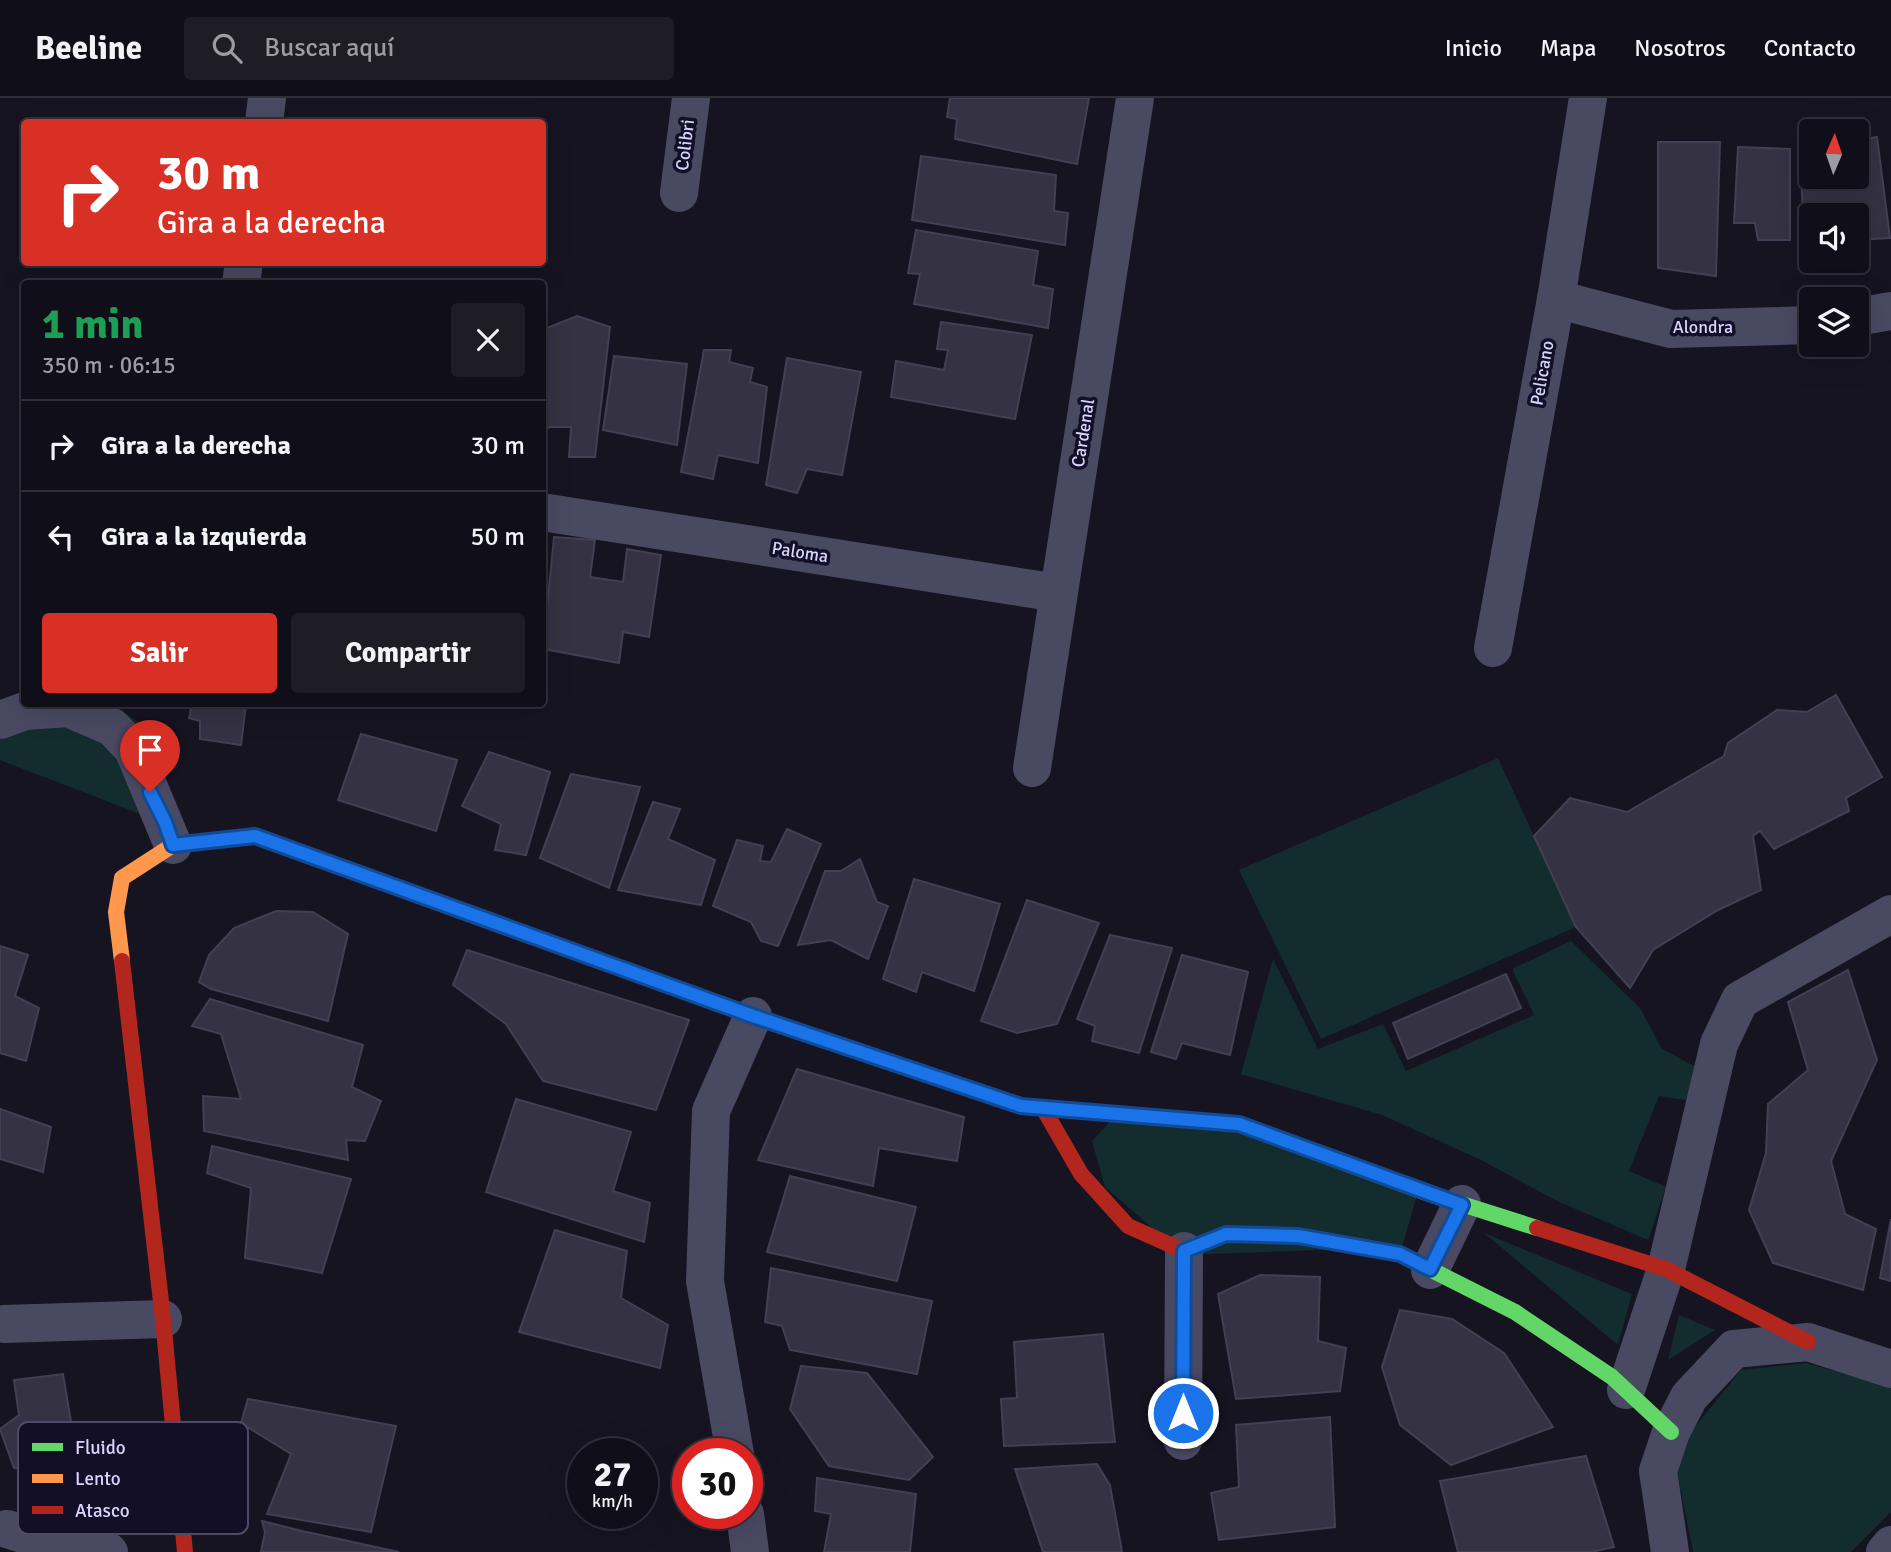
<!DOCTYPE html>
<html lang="es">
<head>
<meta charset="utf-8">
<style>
  :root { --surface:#100f19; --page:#1e1d26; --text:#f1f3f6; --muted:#9c9ca2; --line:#302f38; --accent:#d93025 }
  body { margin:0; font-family:Signika,sans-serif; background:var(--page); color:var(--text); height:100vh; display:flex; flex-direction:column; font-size:26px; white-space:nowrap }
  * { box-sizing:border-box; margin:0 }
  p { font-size:23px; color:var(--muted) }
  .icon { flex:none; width:38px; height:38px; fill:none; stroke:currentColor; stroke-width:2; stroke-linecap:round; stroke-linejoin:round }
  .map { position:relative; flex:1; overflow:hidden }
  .details { position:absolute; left:21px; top:182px; width:525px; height:427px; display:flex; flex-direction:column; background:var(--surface); border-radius:7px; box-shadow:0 7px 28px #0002,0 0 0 2px var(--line) }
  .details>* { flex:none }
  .banner { position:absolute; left:21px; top:21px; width:525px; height:147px; border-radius:7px; box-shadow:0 7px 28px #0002,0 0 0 2px var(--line); background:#d93025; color:#fff; overflow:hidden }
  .needle { width:46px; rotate:2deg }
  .controls { position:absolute; left:1799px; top:21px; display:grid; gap:14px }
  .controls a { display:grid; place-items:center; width:70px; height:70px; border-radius:7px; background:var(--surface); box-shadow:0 7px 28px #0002,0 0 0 2px var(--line); font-size:35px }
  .speed { position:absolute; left:567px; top:1340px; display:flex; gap:14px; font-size:35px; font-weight:700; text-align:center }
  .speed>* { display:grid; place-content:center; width:91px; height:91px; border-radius:50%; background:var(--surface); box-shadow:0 7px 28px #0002,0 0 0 2px var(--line); line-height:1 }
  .speed small { font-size:18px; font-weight:400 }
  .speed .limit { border:10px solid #d22; background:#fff; color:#111 }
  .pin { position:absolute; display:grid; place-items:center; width:60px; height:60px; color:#fff; margin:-72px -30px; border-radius:50% 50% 50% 0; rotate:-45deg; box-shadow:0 0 7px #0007 }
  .pin .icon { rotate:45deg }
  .me { position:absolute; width:77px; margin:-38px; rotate:0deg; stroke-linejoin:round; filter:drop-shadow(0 0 5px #0008) }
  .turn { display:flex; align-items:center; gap:24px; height:147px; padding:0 21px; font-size:32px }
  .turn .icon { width:91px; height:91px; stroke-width:2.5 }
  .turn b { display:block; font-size:49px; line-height:60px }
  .round { display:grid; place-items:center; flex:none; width:74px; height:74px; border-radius:7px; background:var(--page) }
  .overview { display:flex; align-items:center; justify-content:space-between; height:119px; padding:0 21px }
  h1 { font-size:42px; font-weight:800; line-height:52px; color:#1e9e55 }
  .primary-button { display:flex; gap:14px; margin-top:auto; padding:14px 21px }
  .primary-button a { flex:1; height:80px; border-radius:7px; background:var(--accent); color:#fff; font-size:28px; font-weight:800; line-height:80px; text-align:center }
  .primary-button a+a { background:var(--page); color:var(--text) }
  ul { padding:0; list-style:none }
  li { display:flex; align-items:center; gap:21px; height:91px; padding:0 21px; border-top:2px solid var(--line) }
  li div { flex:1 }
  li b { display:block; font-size:26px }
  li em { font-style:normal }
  header { display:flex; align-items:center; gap:42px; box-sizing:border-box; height:98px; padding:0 35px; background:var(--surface); border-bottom:2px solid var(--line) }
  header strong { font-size:33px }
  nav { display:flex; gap:38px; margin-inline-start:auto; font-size:24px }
  .search { width:490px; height:63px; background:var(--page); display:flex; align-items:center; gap:18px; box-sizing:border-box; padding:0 24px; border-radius:7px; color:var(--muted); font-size:26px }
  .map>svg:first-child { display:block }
  .green { fill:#132c2d }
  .building { fill:#343243; stroke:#433f54; stroke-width:2 }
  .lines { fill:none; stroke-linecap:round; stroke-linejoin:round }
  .street { stroke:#4a4962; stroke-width:38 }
  .fast { stroke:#63d668; stroke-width:16 }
  .slow { stroke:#ff974d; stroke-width:16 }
  .jam { stroke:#b3261e; stroke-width:16 }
  .route-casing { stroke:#114b97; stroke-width:18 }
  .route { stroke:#1a73e8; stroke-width:12 }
  .labels { text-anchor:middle; stroke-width:7; stroke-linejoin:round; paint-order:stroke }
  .street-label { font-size:18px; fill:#d9d4ff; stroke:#130f26 }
  .key { fill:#130f26; stroke:#4e4a67; stroke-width:2 }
  .key-label { font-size:19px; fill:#d9d4ff }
</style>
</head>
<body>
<header>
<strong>Beeline</strong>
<div class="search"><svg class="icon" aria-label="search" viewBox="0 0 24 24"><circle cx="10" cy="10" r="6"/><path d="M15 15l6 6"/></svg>Buscar aquí</div>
<nav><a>Inicio</a><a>Mapa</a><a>Nosotros</a><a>Contacto</a></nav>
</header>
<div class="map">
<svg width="1891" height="1454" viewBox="0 0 1891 1454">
  <rect width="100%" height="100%" fill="#161421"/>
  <g class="green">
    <path d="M0,605l111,1 35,23 -5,58 20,37 -161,-62z"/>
    <path d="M1498,660l78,169 -255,112 -82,-169z"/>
    <path d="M1571,843l69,67 22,41 40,21 -4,32 -39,-6 -30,75 37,16 -18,53 -91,-39 -76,-41 -99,-45 -141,-41 32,-115 45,90 65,-25 23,47 128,-56 -22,-46z"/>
    <path d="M1115,1018l138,13 165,63 -16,55 -219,8 -78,-68 -13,-46z"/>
    <path d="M1484,1135l148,61 -14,51z"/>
    <path d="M1679,1217l36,15 -47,30z"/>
    <path d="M1806,1265l85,24v125l-40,40h-158l-16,-81 13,-38 51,-63z"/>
  </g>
  <g class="building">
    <path d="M950,0h139l-12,66 -122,-25 2,-20 -10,-2z"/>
    <path d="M1877,39l13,101 -33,2v-25h-46v28h-7l-4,-96 11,-1v31h46v-37z"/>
    <path d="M1658,44h62l-4,134 -58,-8z"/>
    <path d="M1738,49l52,2v91h-32l-3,-17h-21z"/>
    <path d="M921,58l135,19 -2,36 14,2 -3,32 -153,-25z"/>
    <path d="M916,132l122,21 -5,34 20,4 -5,39 -134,-24 6,-30 -12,-1z"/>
    <path d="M577,218l33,11 -15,130h-26l2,-30h-21l-8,3v-100z"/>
    <path d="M941,224l91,13 -17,84 -124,-22 5,-36 48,9 4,-20 -11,-1z"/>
    <path d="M704,252h27l-2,12 24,6 -3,14 17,5 -9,76 -40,-8 -5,24 -32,-7z"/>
    <path d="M614,258l73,8 -10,81 -74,-15z"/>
    <path d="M787,260l74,14 -19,103 -35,-6 -10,24 -31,-8z"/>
    <path d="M554,439l41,3 -5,37 33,5 4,-33 34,6 -12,82 -26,-5 -4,31 -76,-14z"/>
    <path d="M1836,597l46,82 -36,21 3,13 -75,38 -14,-18 -7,5 8,54 -43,20 -65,40 -23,38 -54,-61 -42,-91 36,-38 57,14 97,-56 4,-13 49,-33 30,2z"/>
    <path d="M192,606h54l-5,41 -41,-6v-18l-11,-3z"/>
    <path d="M361,636l96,26 -21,71 -98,-31z"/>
    <path d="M489,654l61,20 -24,83 -31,-5 6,-26 -39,-18z"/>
    <path d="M571,676l69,13 -31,101 -69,-30z"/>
    <path d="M653,704l27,7 -12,30 47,21 -14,45 -83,-15z"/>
    <path d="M787,731l34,15 -43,102 -17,-5 -10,-19 -38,-16 24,-66 26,6 -3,15 11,1z"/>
    <path d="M860,761l17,43 11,4 -20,53 -37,-19 -33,5 27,-74h16z"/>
    <path d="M914,781l86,25 -26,87 -52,-19 -6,20 -33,-13z"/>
    <path d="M1027,802l72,23 -42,101 -40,9 -36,-12z"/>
    <path d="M276,813l37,1 35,22 -20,87 -117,-32 -12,-7 10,-27 25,-27z"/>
    <path d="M1110,837l62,13 -33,105 -47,-12 3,-15 -18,-7z"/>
    <path d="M0,848l28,9 -13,41 24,12 -13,53 -26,-8z"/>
    <path d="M467,852l222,70 -33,90 -113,-29 -37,-57 -53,-39z"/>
    <path d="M1182,857l66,17 -18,83 -48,-12 -6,16 -25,-7z"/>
    <path d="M1848,872l29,90 -46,101 14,53 31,15 -13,61 -90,-27 -24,-53 17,-57 2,-49 40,-34 -20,-68z"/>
    <path d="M1506,876l15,34 -113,51 -15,-36z"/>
    <path d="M210,901l153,46 -11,42 29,14 -16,40 -19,-1 2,20 -144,-29 -1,-35 38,3 -20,-65 -29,-8z"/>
    <path d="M797,971l167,48 -7,44 -78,-13 -6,38 -115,-26z"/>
    <path d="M516,1001l115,33 -18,59 37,12 -6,39 -158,-50z"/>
    <path d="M0,1011l51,18 -8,45 -43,-13z"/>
    <path d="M212,1048l139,33 -29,94 -77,-15 6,-70 -44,-15z"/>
    <path d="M790,1078l126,31 -19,74 -130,-29z"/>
    <path d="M1891,1121v62l-11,-3z"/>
    <path d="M555,1132l72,21 -6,47 47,27 -8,43 -141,-36z"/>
    <path d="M771,1170l161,33 -15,73 -127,-24 -8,-24 -17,-4z"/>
    <path d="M1260,1177l60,2 -2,64 28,7 -6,43 -104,8 -18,-105z"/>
    <path d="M1400,1212l52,9 52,34 49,74 -102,38 -51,-40 -18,-58z"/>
    <path d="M1103,1236l12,108 -111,4 -3,-47 16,-1 -3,-56z"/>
    <path d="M801,1268l66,7 66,84 -24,23 -80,-14 -39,-57z"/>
    <path d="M63,1276l18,108 -42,3 -8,-16 -17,-1 -14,-39 19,-14 -5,-35z"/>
    <path d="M248,1301l148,27 -25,106 -104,-18 24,-60 -50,-31z"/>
    <path d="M1330,1319l5,110 -116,13 -8,-47 28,-6 -3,-62z"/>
    <path d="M1586,1358l28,91 -23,5h-133l-18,-71z"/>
    <path d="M1097,1366l13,21 12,67h-79l-28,-83z"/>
    <path d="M817,1380l99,16 -6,58h-86l7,-38 -16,-3z"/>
    <path d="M262,1423l40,10 97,21h-138l4,-20z"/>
  </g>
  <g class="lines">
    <g class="street">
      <path d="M264,24l3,-24"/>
      <path d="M679,95l12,-95"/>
      <path d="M241,186l3,-22"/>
      <path d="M1556,201l115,30 140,-4"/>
      <path d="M1857,219l34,-6"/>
      <path d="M542,414l516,81"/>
      <path d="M1493,550l63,-349 32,-201"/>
      <path d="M0,622l25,-9 43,-3 44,19 21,22 40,96"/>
      <path d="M1032,670l103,-670"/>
      <path d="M1430,1172l32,-66"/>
      <path d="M4,1226l159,-5"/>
      <path d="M1626,1292l40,-121 53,-225 21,-44 151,-86"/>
      <path d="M1183,1343l1,-190"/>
      <path d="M735,1356l-30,-173 6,-170 42,-95"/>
      <path d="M745,1416l5,38"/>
      <path d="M7,1431l35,11 67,12"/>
      <path d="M1670,1454l-12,-81 13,-39 18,-35 45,-48 74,-7 83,27"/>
      <path d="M1885,1454l6,-7"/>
    </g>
    <g class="fast">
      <path d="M1168,1020l71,6 185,68 113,36"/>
      <path d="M1318,1141l82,15 115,58 97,65 59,55"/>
    </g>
    <path class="slow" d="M122,863l-6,-49 6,-34 51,-33 82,-9 278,101"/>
    <g class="jam">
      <path d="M533,839l220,79 268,90 22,2"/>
      <path d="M122,863l41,358 22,233"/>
      <path d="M1168,1020l-125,-10 38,66 47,52 56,25 42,-17 72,2 20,3"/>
      <path d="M1537,1130l129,41 142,73"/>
    </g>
  </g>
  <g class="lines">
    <g class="route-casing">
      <path id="route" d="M150,694l15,30 8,23 82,-9 498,180 268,90 218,18 223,81 -32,64 -30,-15 -102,-18 -72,-2 -42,17 -1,162"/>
    </g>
    <use href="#route" class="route"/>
  </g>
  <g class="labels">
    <g class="street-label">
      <text transform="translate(685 47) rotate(-83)" y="6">Colibri</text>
      <text x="1703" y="235">Alondra</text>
      <text transform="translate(1542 275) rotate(-80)" y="6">Pelicano</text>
      <text transform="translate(1083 335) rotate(-81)" y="6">Cardenal</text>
      <text transform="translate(800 454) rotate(9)" y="6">Paloma</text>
    </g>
  </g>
  <rect x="18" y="1324" width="230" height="112" rx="10" class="key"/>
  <rect x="32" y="1345" width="31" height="8" fill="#63d668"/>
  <rect x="32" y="1376" width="31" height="9" fill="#ff974d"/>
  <rect x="32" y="1408" width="31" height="8" fill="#b3261e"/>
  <g class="key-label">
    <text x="75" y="1356">Fluido</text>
    <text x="75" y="1387">Lento</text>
    <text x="75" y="1419">Atasco</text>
  </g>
</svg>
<div class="controls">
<a><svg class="needle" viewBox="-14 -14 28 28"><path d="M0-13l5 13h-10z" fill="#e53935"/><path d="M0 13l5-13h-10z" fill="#9c9ca2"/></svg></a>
<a><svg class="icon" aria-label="sound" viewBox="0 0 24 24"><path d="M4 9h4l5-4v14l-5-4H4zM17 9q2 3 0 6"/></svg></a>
<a><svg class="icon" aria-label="layers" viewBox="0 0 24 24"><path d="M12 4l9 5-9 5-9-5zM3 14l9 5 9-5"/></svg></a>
</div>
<div class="speed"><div>27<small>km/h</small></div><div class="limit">30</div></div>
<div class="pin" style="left:150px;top:694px;background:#d93025"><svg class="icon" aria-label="arrive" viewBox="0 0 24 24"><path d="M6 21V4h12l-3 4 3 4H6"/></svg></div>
<svg class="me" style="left:1183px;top:1315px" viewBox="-20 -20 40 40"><circle r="17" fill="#1a73e8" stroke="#fff" stroke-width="3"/><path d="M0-11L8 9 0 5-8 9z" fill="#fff"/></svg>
<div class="banner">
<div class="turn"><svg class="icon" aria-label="right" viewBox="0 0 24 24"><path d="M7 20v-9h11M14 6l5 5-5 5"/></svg><div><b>30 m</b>Gira a la derecha</div></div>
</div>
<section class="details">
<div class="overview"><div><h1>1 min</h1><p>350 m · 06:15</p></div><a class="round"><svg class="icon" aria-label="close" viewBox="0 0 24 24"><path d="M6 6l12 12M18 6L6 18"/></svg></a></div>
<ul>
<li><svg class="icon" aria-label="right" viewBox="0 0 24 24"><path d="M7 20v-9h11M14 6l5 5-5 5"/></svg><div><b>Gira a la derecha</b></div><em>30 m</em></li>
<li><svg class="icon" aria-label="left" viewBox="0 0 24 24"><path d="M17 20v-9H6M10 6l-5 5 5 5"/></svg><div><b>Gira a la izquierda</b></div><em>50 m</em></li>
</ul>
<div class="primary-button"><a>Salir</a><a>Compartir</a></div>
</section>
</div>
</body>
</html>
